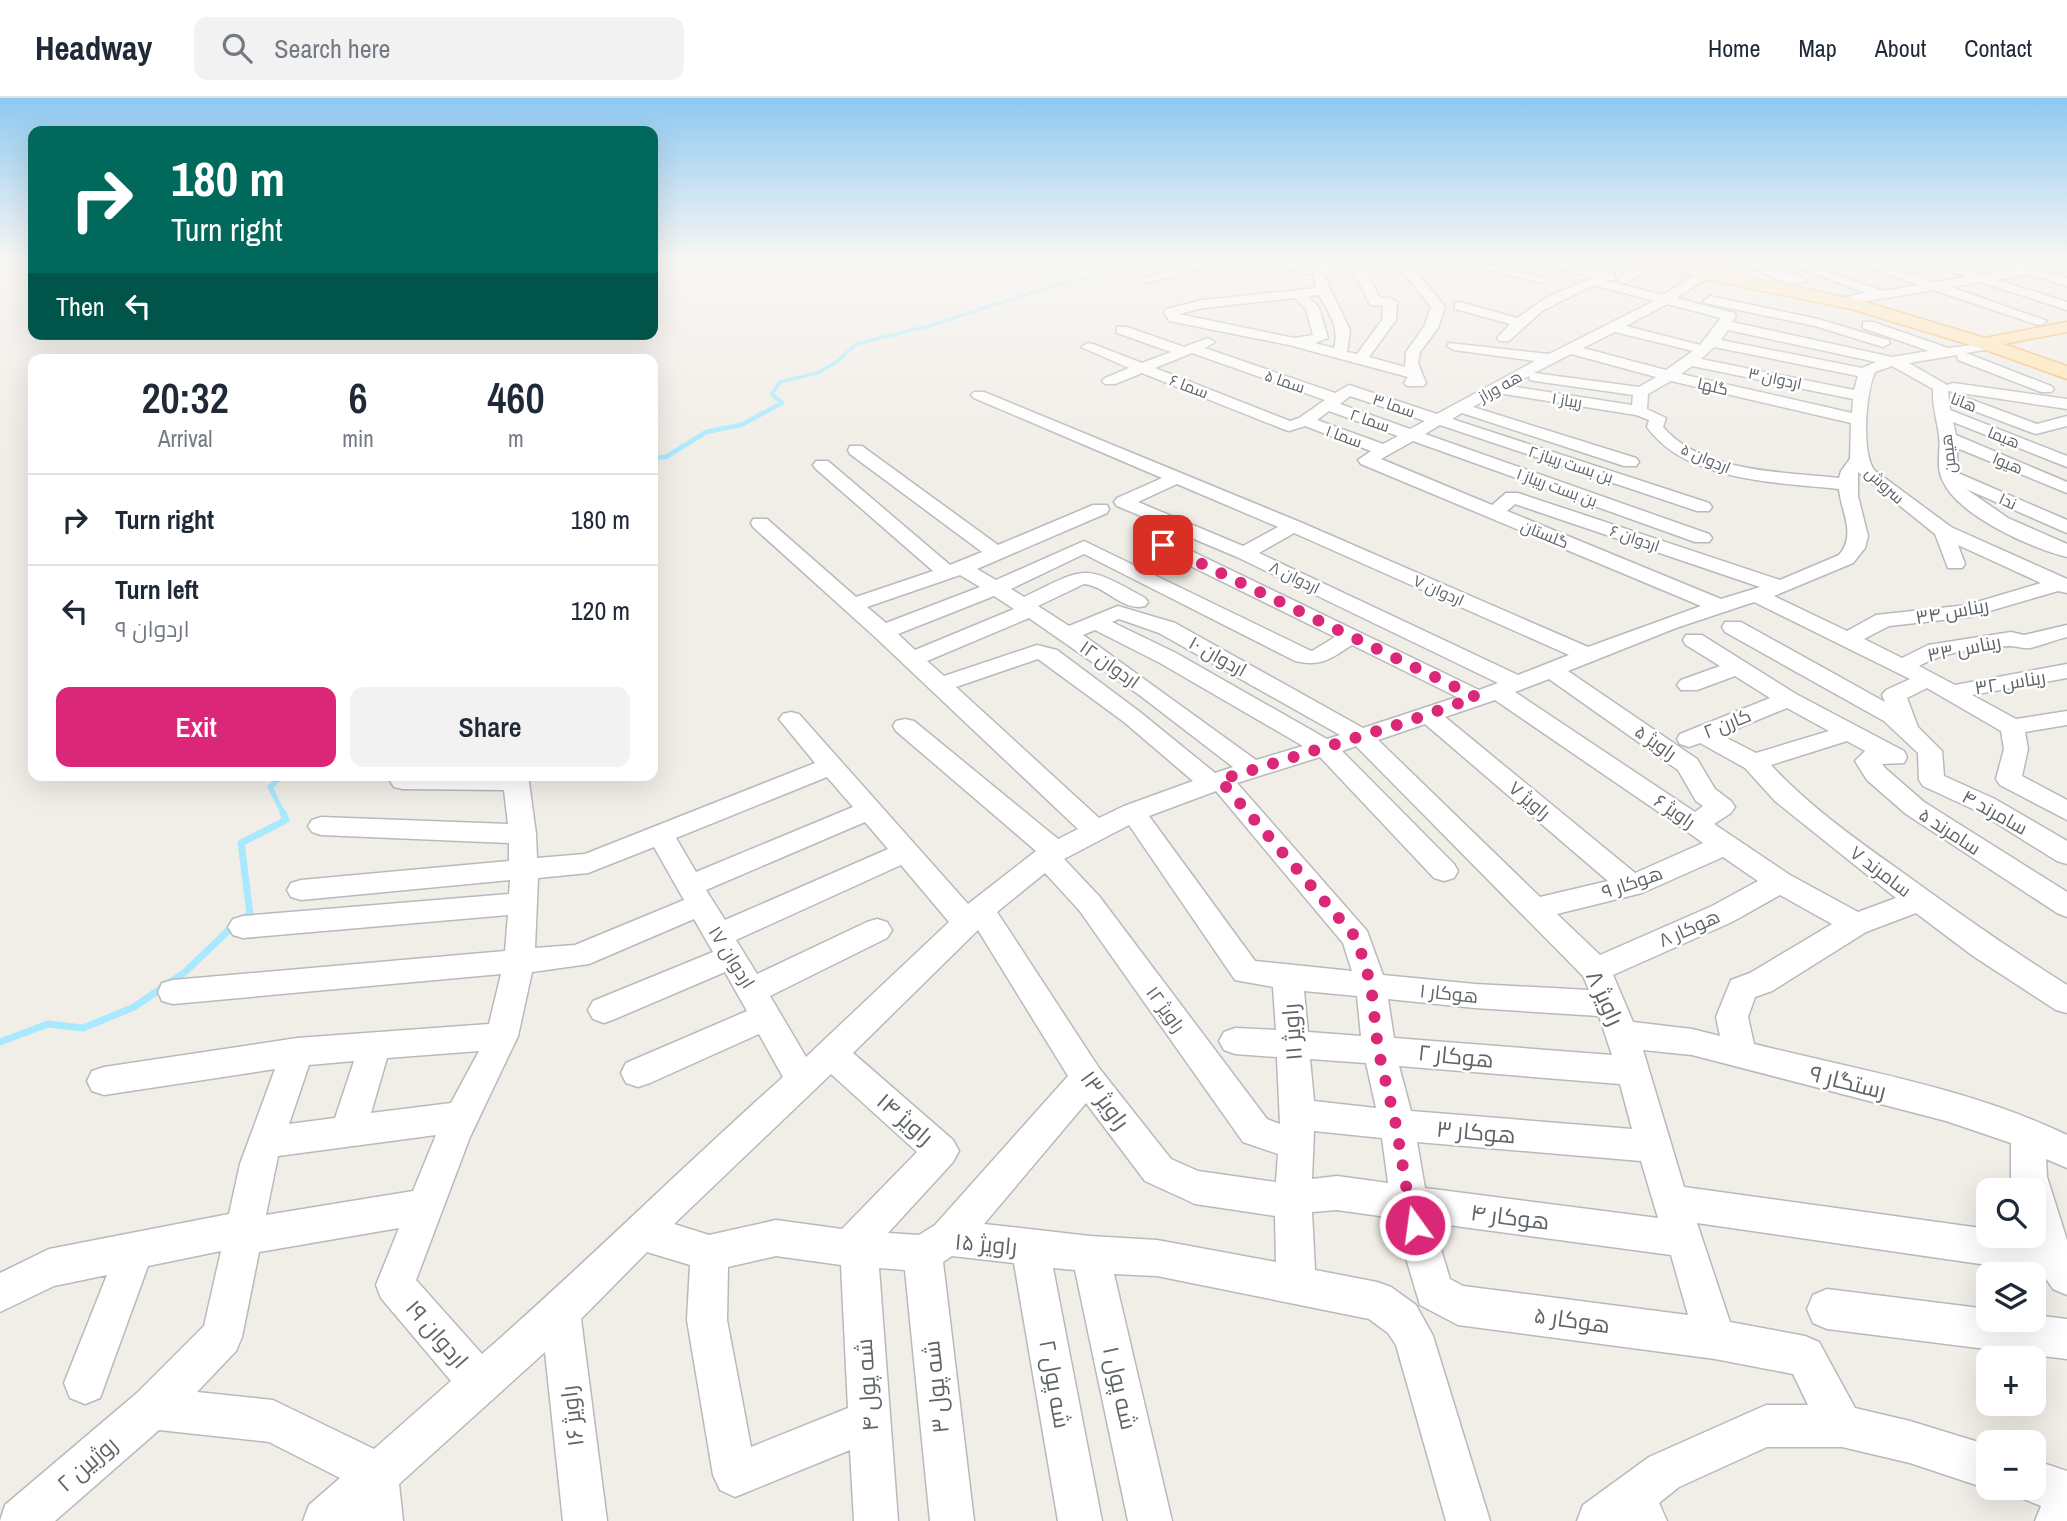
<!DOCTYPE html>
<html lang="en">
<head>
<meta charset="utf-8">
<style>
  :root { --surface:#fff; --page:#f2f2f3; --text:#1f2937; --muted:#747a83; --line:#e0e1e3; --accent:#db2777 }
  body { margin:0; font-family:"Archivo Narrow",Cairo,sans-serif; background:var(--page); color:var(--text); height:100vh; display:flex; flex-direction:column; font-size:26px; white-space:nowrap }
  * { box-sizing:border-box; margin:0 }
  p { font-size:23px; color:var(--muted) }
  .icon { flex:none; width:38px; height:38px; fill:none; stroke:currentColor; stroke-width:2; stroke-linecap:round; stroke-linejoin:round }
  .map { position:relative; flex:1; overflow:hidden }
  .side { position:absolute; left:28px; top:256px; width:630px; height:427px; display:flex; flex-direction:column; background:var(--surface); border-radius:14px; box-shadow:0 7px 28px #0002 }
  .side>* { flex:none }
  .banner { position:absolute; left:28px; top:28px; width:630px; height:214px; border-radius:14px; box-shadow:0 7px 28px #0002; background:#00695c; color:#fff; overflow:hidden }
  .fabs { position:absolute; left:1976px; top:1080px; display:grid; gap:14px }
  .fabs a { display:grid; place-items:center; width:70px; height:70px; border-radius:14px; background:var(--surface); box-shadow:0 7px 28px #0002; font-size:35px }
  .pin { position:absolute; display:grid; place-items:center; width:60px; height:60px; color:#fff; margin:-30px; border-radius:14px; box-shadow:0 4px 10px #0006 }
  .me { position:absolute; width:77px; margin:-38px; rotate:346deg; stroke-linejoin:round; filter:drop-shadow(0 0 5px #0008) }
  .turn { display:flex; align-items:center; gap:24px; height:147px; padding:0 28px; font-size:32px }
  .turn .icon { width:91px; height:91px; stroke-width:2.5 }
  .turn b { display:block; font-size:49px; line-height:60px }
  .then { display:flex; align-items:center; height:66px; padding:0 28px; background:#0003; gap:14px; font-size:26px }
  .eta { display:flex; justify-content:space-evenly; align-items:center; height:119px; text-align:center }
  .eta b { font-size:42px; font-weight:600; line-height:49px }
  .action { display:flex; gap:14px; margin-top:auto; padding:14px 28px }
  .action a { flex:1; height:80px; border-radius:14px; background:var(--accent); color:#fff; font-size:28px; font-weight:600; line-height:80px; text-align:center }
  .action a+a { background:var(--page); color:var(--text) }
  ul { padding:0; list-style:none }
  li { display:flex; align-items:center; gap:21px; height:91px; padding:0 28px; border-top:2px solid var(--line) }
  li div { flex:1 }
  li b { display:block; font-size:26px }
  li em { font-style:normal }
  header { display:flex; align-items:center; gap:42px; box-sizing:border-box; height:98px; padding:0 35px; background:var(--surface); border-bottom:2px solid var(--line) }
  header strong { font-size:33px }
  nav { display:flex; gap:38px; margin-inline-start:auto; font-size:24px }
  .search { width:490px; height:63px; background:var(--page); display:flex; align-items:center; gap:18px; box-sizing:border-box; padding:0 24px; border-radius:14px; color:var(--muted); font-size:26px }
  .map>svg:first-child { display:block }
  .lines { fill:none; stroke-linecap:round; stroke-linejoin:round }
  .stream-far3 { stroke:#a8e9ff; stroke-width:3.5 }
  .stream-far2 { stroke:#a8e9ff; stroke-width:4.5 }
  .stream-far1 { stroke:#a8e9ff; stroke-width:5 }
  .stream { stroke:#a8e9ff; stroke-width:7 }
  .minor-casing { stroke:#b7babd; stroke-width:3 }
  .major-casing { stroke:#f6ae5b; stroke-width:3 }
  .minor { fill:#fff; fill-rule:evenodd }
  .major { fill:#ffe3ad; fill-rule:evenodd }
  .route { stroke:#db2777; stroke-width:12; stroke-dasharray:0 21.6 }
  .labels { text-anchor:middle; stroke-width:5; stroke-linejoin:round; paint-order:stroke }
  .far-street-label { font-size:16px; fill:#5e6467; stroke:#fff }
  .street-label { font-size:19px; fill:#5e6467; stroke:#fff }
  .near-street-label { font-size:23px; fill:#5e6467; stroke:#fff }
</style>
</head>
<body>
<header>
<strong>Headway</strong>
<div class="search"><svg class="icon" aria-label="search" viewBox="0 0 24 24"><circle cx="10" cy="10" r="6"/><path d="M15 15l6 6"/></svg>Search here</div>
<nav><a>Home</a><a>Map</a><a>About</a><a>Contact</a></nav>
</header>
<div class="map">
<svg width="2067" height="1423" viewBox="0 0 2067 1423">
  <rect width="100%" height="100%" fill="#f1ede7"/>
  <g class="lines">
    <path class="stream-far3" d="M777,300l-5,-4 8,-12 37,-9 20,-11 19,-18 73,-18 117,-38 72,-18 33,-2 18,-8 22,-1"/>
    <path class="stream-far2" d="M653,360l13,-1 40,-25 35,-7 41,-22 -7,-6"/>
    <path class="stream-far1" d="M284,717l-14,-28 14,-12"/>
    <g class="stream">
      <path d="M243,821l7,-5 -9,-71 45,-23 -3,-7"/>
      <path d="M0,944l48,-18 35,4 51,-21 50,-34 50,-48"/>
    </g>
    <g class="minor-casing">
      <g id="minor">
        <path d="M1211,161h19l-82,24 -6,-4z"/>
        <path d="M1269,161l50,10 11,-10h19l20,18 11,21h10l7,4 -1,18 -27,37 36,10 1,-15 18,-25 7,-20 -28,-35 -6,-13h12l4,9 32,39 -7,21 -18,24 -2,11 8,20 -3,3h-16l-3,-3 4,-6 -119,-32 -120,-24 -5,-9 2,-3 37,-9 113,-12 -3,-13 -44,-10zM1340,165l19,19 11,23 13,1 -1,14 -25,34 -10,-2 3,-22 -25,-52zM1319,197c10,18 21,32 15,53l-19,-5 13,-5 -9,-30 -11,-12zM1295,200l11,11 7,26 -19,3 -115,-24 24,-6z"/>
        <path d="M1449,161h21l77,20 -6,4z"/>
        <path d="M1519,161h22l74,15v6l-9,1 57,14 40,-25h8v6l-35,22 58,15 2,3 -4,6 160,35 37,-6 -66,-23v-6h10l75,26 47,-6v6l-29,5 85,33 3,3 -3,3h-10l-83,-32 -1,-5 -48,8 38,22 6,-2 114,16v10l-119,-18 2,19 117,46v11l-114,-45 3,13 111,47v11l-110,-45 1,25 109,47v13l-101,-44 42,29 59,26v13c-36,-9 -111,-42 -125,-78 -6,-13 -1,-29 -3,-43 -2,-17 -7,-30 -6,-47l-41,-23 -17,6c-9,21 -14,78 -1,98l77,57 116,52v14l-9,-2 -89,26 -80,9 -25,13 38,19 26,-13 83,-13 13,3 43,-10v12c-13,3 -24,8 -37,11 -7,1 -14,-2 -21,-2 -28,1 -65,6 -90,20l36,19 112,-21v14l-95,17 44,24 51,-8v14l-42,7 3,17 -6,27 45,24v20l-67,-35 -4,-6 8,-30 -3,-18 -74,-43 -20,10 11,29 24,24 2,25 51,23 72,42v23l-10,-3 -80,-50 -54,-25 -4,-6 -1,-27 -34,-32 -159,-89 -3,-5 3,-5h16l144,80 -3,-7 4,-5 24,-11 -156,-77 -78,26 -108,43 129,88 18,30 16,12 4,6 -4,6 -17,11 76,51 68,37 38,-14 -121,-97 -30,-33 -45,-25 -11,4 -9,-3 -3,-5 3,-5 90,-36 -35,-22 -38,14h-16l-4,-5 4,-5 39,-14 -34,-21 -3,-5 3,-5h16l94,59 108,57 3,6 -3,6 -22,1 3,4 39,34 143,90v25l-10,-4 -151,-99 -39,-34 -12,-19 10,-10 -18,-10 -76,24c36,39 80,71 124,102 56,41 113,81 172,118v28l-11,-3 -83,-54 -57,-43 -50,19 -94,59 -17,6 -7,20 6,27c104,26 215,44 313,91v33l-21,-9 1,18 20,63v55l-14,-6 -11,-16 -345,-50 33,99 75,14 14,6 36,66 55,13 78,24v43h3l-3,1 -78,-26 -68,-16h-75l-88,40 -20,16 8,18h-90l6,-16 66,-48 117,-52h42l-15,-31 -78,-15 -257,-34 -38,-20 -26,-87 -57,-8 -25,2 3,58 62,12 14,5 25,18 17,31 57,185h-44l-50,-176 -8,-12 -19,-14 -212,-43 -43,-2 58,247h-44l-53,-251 -22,-2 49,253h-44l-44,-258 -62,-7 -9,6 31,259h-44l-25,-251 -26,-2 19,253h-44l-4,-71 -115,47 -15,-7 -7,-15 -26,-155 3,-55 -43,-13 -66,67 26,202h-44l-18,-169 -146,132 4,37h-100l6,-16 31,-27 -71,-36 -110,-12 -104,91h-55l5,-16 132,-112 67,-67 17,-75 -73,15 -48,132 -15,6 -15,-6 -6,-15 43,-108 -53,11 -54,26v-39l49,-24 180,-35 11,-50 35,-95 -171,26 -12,-4 -5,-10 5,-10 12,-4 193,-29 192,-14 12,-50 -328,30 -11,-3 -4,-9 4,-9 11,-3 332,-29 3,-36 -265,23 -10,-3 -5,-8 5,-8 10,-3 266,-22 1,-14 -209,20 -10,-3 -4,-7 4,-7 10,-3 208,-19v-18l-188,-8 -9,-3 -4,-6 4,-6 9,-3 187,7 -4,-34 -101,-1 -9,-2 -4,-6 4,-6h134l8,59 1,24 48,-4 230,-91 -36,-44 4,-5 8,-2 8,2 169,190 68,-53 -140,-120 -3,-5 3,-5 9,-2 9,2 144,118 20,-10 -203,-192 -122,-110 -2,-4 2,-4h14l89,78 77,-26 -117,-102 -3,-4 3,-4h12l122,104 32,-13 -132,-98 -2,-4 2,-4h12l136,99 95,-40h14l2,4 -2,4 -130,56 19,11 88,-39 225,109 3,1 23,-14 -179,-88 -3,-4 19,-16 -55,-23 -3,-4 3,-4 45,-20 -188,-80 -3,-3 3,-3h10l316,130 288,125 113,-41 -340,-142 -3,-4 13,-9 -66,-25 -16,5 -6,-2 -141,-56 -27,11h-10l-3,-3 3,-3 24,-10 -48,-21 7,-4 5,1 49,19 29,-11 -54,-19v-6h10l57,20 24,-9 7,4 -10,6 130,45 14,-8 88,29 98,-53 -81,-11 -7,-4 2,-3 100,11 105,-53 -60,-16 -52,26 -33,30h-10l-2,-3 13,-14 -55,-15v-6l5,-1 57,16 29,-20 47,-21zM1667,206l54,14 -21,27 -74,-19zM1728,232l148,32 -14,6 -141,-28zM1615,234l78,19 -27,19 -83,-22zM1714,249l144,29 -4,14 -153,-31zM1192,255l133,47 -26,18 -9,3 -135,-53zM1571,256l85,23 -17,10 -105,-14zM1692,268l161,33 -1,14 -171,-39zM1529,278l1,4 5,1 98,14 -1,10 -122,-19zM1671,283l180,42 -1,36 -9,12 -2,7c-54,-6 -137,-5 -176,-51l3,-9 -19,-9 1,-15zM1498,295l138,22 13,5 -2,7c39,55 131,55 192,62 2,23 18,45 0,66l-59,25 -262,-87h-12l-14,12 -111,-46 32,-18 282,101h14l3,-4 -3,-4 -284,-100 15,-9 257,86h12l3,-4 -3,-4 -257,-84 10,-6 162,53h12l3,-4 -3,-4 -163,-51zM1350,298l75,25 -15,8 -70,-25zM1329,313l69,25 -15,8 -66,-24zM1858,374l77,62 13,34h14l3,-4 -7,-19 83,38 -74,22 -91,10 -29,16 -73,-35 79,-33 12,-15 3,-12 -10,-40zM1177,386l101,43 -35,19 -105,-44zM1515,406l245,83 -39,12 -214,-88zM1294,435l275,122 -51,20 -259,-122zM1187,438l50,21 261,126 -19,7 -302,-146zM1084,456l211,107c27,6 35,-2 57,-16l105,52 -94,31 -188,-105 -57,-17 -49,20 -31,-20 46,-22c22,2 39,28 61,22l3,-4 -3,-4c-63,-35 -58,-31 -121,-1l-13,-8zM960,477l20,12 -94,36 -19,-16zM994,498l20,13 -99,41 -17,-16zM1029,520l109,76 95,73 -18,6 -75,-61 -83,-62 -20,-5 -93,31 -17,-15zM1119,521l40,14 181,102 -13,4 -151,-86 -64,-31zM1095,532l65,33 143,83 -47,14 -173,-125zM1038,561l86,63 69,59 -69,25 -25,12 -143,-131zM1549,581l129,91 18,31 7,5 -8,6 -180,-120zM1495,602l190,130 18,13 -68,30 -190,-156zM1787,610l42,23 -73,22 -35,-18zM1425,626l183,157 -68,16 -162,-157zM1356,648l227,230 6,14 -114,-6 -92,-9 -16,-44 -130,-148 83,-26 114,121 10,3 10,-3 4,-7 -4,-7 -112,-113zM827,679l26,30 -157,65 -20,-34zM1216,693l127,152 9,28 -97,-10 -106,-145zM865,724l23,27 -163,71 -19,-30zM1129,727l106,155 38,7 3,43 -41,-2 -11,4 -5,9 5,9 11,4 42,3 3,67 -13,-5 -168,-223 -35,-37zM654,749l30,53 -109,45 -40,3 3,-70 50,-5zM1723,759l35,24 -46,25 -112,49 -43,-41 85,-21zM901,767l48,57 -143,135 -36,-61 117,-58 5,-8 -5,-8 -10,-3 -10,3 -110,52 -21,-34zM1045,775l34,37 164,232 35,12 -2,28 -78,-11 -27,-12 -72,-91 -102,-156zM1780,797l52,29 -82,49 -19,7 -15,37 4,19 -28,-7 -59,-7 -20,-47 119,-53zM694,821l19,33 -120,49 -5,9 5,9 11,4 11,-4 110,-47 22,39 -121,52 -5,10 5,10 12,4 12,-4 109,-49 24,43c-102,91 -198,187 -301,277l-66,-74 54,-143 48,-101 14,-64 57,-8zM978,832l90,146 -133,149 -16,10 -31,-2 65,-71 6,-11 -6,-11 -100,-87zM1304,893l53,5 4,40 -53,-4zM1388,901l87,9 124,8 13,39 -218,-17zM1643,952l49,5 254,66 65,22v34l4,13h19v46h-46v-7l-304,-42zM479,953l-28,52 -80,10 16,-55zM1310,961l56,4 10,45 -62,-7zM354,963l-19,57 -46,6 20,-59zM1399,968l221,18 12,45 -221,-18zM831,976l86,78 -75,77 -66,-9 -67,15 -35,-11zM1086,1005l59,78 50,23 80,12 1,46 -119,-22 -67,-4 -106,-12zM1314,1033l68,7 6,45 -51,-7 -25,3zM436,1037l-23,56 -147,24 12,-59zM1417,1044l224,19 17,57 -233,-30zM1433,1125l238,32 17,60 -225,-29 -13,-7zM399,1130l-23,57 5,13 70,83 -77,68 -101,-49 -76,-8 39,-41 6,-14 17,-85zM776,1158l65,9 7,143 -97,39 -24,-127 1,-53z"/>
        <path d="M1645,161l10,3 -27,21h-8v-6z"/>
        <path d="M1727,161h17l63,20 -6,4h-13z"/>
        <path d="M1775,161h17l91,32 35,-6 -72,-26h17l72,23 31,-5 -51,-18h18l49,16 32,-5 -8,-5 6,-4 55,17v8l-37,-12 -32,6 69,22v8l-86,-28 -30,5 96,34 -7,4 -5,-1 -101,-34 -80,13 -5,-1v-6l17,-3z"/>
        <path d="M1710,198l108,23 70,21 2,3 -7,4 -68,-21 -110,-23 -1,-3z"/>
        <path d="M1962,298l75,28 30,-8v10l-31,8 -6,-2 -74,-28 -2,-3z"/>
        <path d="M1827,1191l161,20v11h46v-5l33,4v40l-240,-30 -14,-6 -6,-14 6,-14z"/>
        <path d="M2034,1362l33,11v50h-32l6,-15 -22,-9 -5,-9h20z"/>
      </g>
    </g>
    <g class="major-casing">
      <path id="major" d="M1624,161h31l200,40 130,39 82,-16v10l-63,12 63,22v13l-84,-30 -132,-40 -219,-45z"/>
    </g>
    <use href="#minor" class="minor"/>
    <use href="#major" class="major"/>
  </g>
  <linearGradient id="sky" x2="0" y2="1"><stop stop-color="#8ec9f1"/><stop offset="0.45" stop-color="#f9f7f4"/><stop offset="1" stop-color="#f9f7f4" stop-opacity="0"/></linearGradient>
  <rect width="2067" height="360" fill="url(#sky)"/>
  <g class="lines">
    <path class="route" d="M1163,447l313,152 -70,25 -186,58 137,159 14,46 7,64 18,76 13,79 6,21"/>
  </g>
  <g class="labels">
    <g class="far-street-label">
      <text transform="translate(1775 280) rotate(12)" y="6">اردوان ۳</text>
      <text transform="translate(1285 283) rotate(19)" y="6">سما ۵</text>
      <text transform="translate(1189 288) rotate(21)" y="6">سما ۶</text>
      <text transform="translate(1500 288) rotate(-29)" y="6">هه وراز</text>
      <text transform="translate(1713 288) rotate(13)" y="6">گلها</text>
      <text transform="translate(1567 302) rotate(9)" y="6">ریباز ۱</text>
      <text transform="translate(1964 304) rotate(21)" y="6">هانا</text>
      <text transform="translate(1394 307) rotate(19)" y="6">سما ۳</text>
      <text transform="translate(1370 322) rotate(19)" y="6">سما ۲</text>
      <text transform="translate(1344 338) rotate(20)" y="6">سما ۱</text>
      <text transform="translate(2004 339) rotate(22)" y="6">هیما</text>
      <text transform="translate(1948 356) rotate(-97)" y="6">هیمن</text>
      <text transform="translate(1706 360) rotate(23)" y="6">اردوان ۵</text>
      <text transform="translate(2008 365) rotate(23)" y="6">هیوا</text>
      <text transform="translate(1571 366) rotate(18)" y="6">بن بست ریباز ۲</text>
      <text transform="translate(1885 387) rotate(42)" y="6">سروش</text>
      <text transform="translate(1557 389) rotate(20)" y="6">بن بست ریباز ۱</text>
      <text transform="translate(2008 403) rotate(24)" y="6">ندا</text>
      <text transform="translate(1545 436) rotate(22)" y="6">گلستان</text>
      <text transform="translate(1635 440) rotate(19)" y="6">اردوان ۶</text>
      <text transform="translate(1295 479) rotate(26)" y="6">اردوان ۸</text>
      <text transform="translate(1439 492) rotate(24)" y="6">اردوان ۷</text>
    </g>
    <g class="street-label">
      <text transform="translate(1952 513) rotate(-10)" y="7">ریناس ۳۴</text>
      <text transform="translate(1964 550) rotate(-11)" y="7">ریناس ۳۳</text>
      <text transform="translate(1218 558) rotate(29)" y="7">اردوان ۱۰</text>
      <text transform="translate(1110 566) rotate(35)" y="7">اردوان ۱۲</text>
      <text transform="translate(2010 584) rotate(-9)" y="7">ریناس ۳۲</text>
      <text transform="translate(1727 625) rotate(-22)" y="7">کارن ۲</text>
      <text transform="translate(1656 644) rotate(35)" y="7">راویژ ۵</text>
      <text transform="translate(1530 702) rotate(40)" y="7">راویژ ۷</text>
      <text transform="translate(1675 713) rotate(34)" y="7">راویژ ۶</text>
      <text transform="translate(1995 714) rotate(29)" y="7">سامرند ۴</text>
      <text transform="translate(1950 733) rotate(33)" y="7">سامرند ۵</text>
      <text transform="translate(1881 773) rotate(37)" y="7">سامرند ۷</text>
      <text transform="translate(1632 784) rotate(-19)" y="7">هوکار ۹</text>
      <text transform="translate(1689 830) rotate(-24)" y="7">هوکار ۸</text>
      <text transform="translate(732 859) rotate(58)" y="7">اردوان ۱۷</text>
      <text transform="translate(1449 895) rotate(6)" y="7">هوکار ۱</text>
      <text transform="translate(1166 911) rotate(54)" y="7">راویژ ۱۲</text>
    </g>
    <g class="near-street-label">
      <text transform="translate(1605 900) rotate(65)" y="8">راویژ ۸</text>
      <text transform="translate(1292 934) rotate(-94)" y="8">راویژ ۱۱</text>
      <text transform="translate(1456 958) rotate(6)" y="8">هوکار ۲</text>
      <text transform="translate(1848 984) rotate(14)" y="8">رستگار ۹</text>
      <text transform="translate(1105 1002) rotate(54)" y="8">راویژ ۱۳</text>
      <text transform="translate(905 1021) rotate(41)" y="8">راویژ ۱۴</text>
      <text transform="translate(1476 1034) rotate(5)" y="8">هوکار ۳</text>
      <text transform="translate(1510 1119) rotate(7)" y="8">هوکار ۴</text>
      <text transform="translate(986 1146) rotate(5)" y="8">راویژ ۱۵</text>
      <text transform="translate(1572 1222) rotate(8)" y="8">هوکار ۵</text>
      <text transform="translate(437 1236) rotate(49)" y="8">اردوان ۱۹</text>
      <text transform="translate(1055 1286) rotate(80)" y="8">شه پول ۲</text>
      <text transform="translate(867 1287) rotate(-94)" y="8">شه پول ۴</text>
      <text transform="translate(936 1289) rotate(-96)" y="8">شه پول ۳</text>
      <text transform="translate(1120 1290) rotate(77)" y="8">شه پول ۱</text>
      <text transform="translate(572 1318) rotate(-97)" y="8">راویژ ۱۶</text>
      <text transform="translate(87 1366) rotate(-41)" y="8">روژبین ۲</text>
    </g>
  </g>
</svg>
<div class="fabs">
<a><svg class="icon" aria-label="search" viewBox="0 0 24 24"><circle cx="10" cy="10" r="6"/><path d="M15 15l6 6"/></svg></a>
<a><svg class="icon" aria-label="layers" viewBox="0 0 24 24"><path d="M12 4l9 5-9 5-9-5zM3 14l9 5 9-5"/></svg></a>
<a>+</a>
<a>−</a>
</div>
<div class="pin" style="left:1163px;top:447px;background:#d93025"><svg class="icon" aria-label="arrive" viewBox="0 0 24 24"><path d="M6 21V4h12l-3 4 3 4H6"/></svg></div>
<svg class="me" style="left:1415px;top:1127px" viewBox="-20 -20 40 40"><circle r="17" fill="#db2777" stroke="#fff" stroke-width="3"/><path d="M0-11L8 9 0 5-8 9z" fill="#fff"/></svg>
<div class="banner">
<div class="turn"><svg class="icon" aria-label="right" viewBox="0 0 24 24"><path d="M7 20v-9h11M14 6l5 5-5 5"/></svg><div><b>180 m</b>Turn right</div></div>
<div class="then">Then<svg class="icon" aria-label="left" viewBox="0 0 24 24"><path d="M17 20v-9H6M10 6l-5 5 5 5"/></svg></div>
</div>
<section class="side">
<div class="eta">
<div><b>20:32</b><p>Arrival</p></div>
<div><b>6</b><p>min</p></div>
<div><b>460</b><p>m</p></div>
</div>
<ul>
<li><svg class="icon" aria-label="right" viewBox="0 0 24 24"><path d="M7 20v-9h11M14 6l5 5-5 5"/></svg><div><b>Turn right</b></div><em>180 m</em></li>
<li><svg class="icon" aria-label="left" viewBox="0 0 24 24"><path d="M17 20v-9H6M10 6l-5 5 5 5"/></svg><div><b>Turn left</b><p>اردوان ۹</p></div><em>120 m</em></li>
</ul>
<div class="action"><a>Exit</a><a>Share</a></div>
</section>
</div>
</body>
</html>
